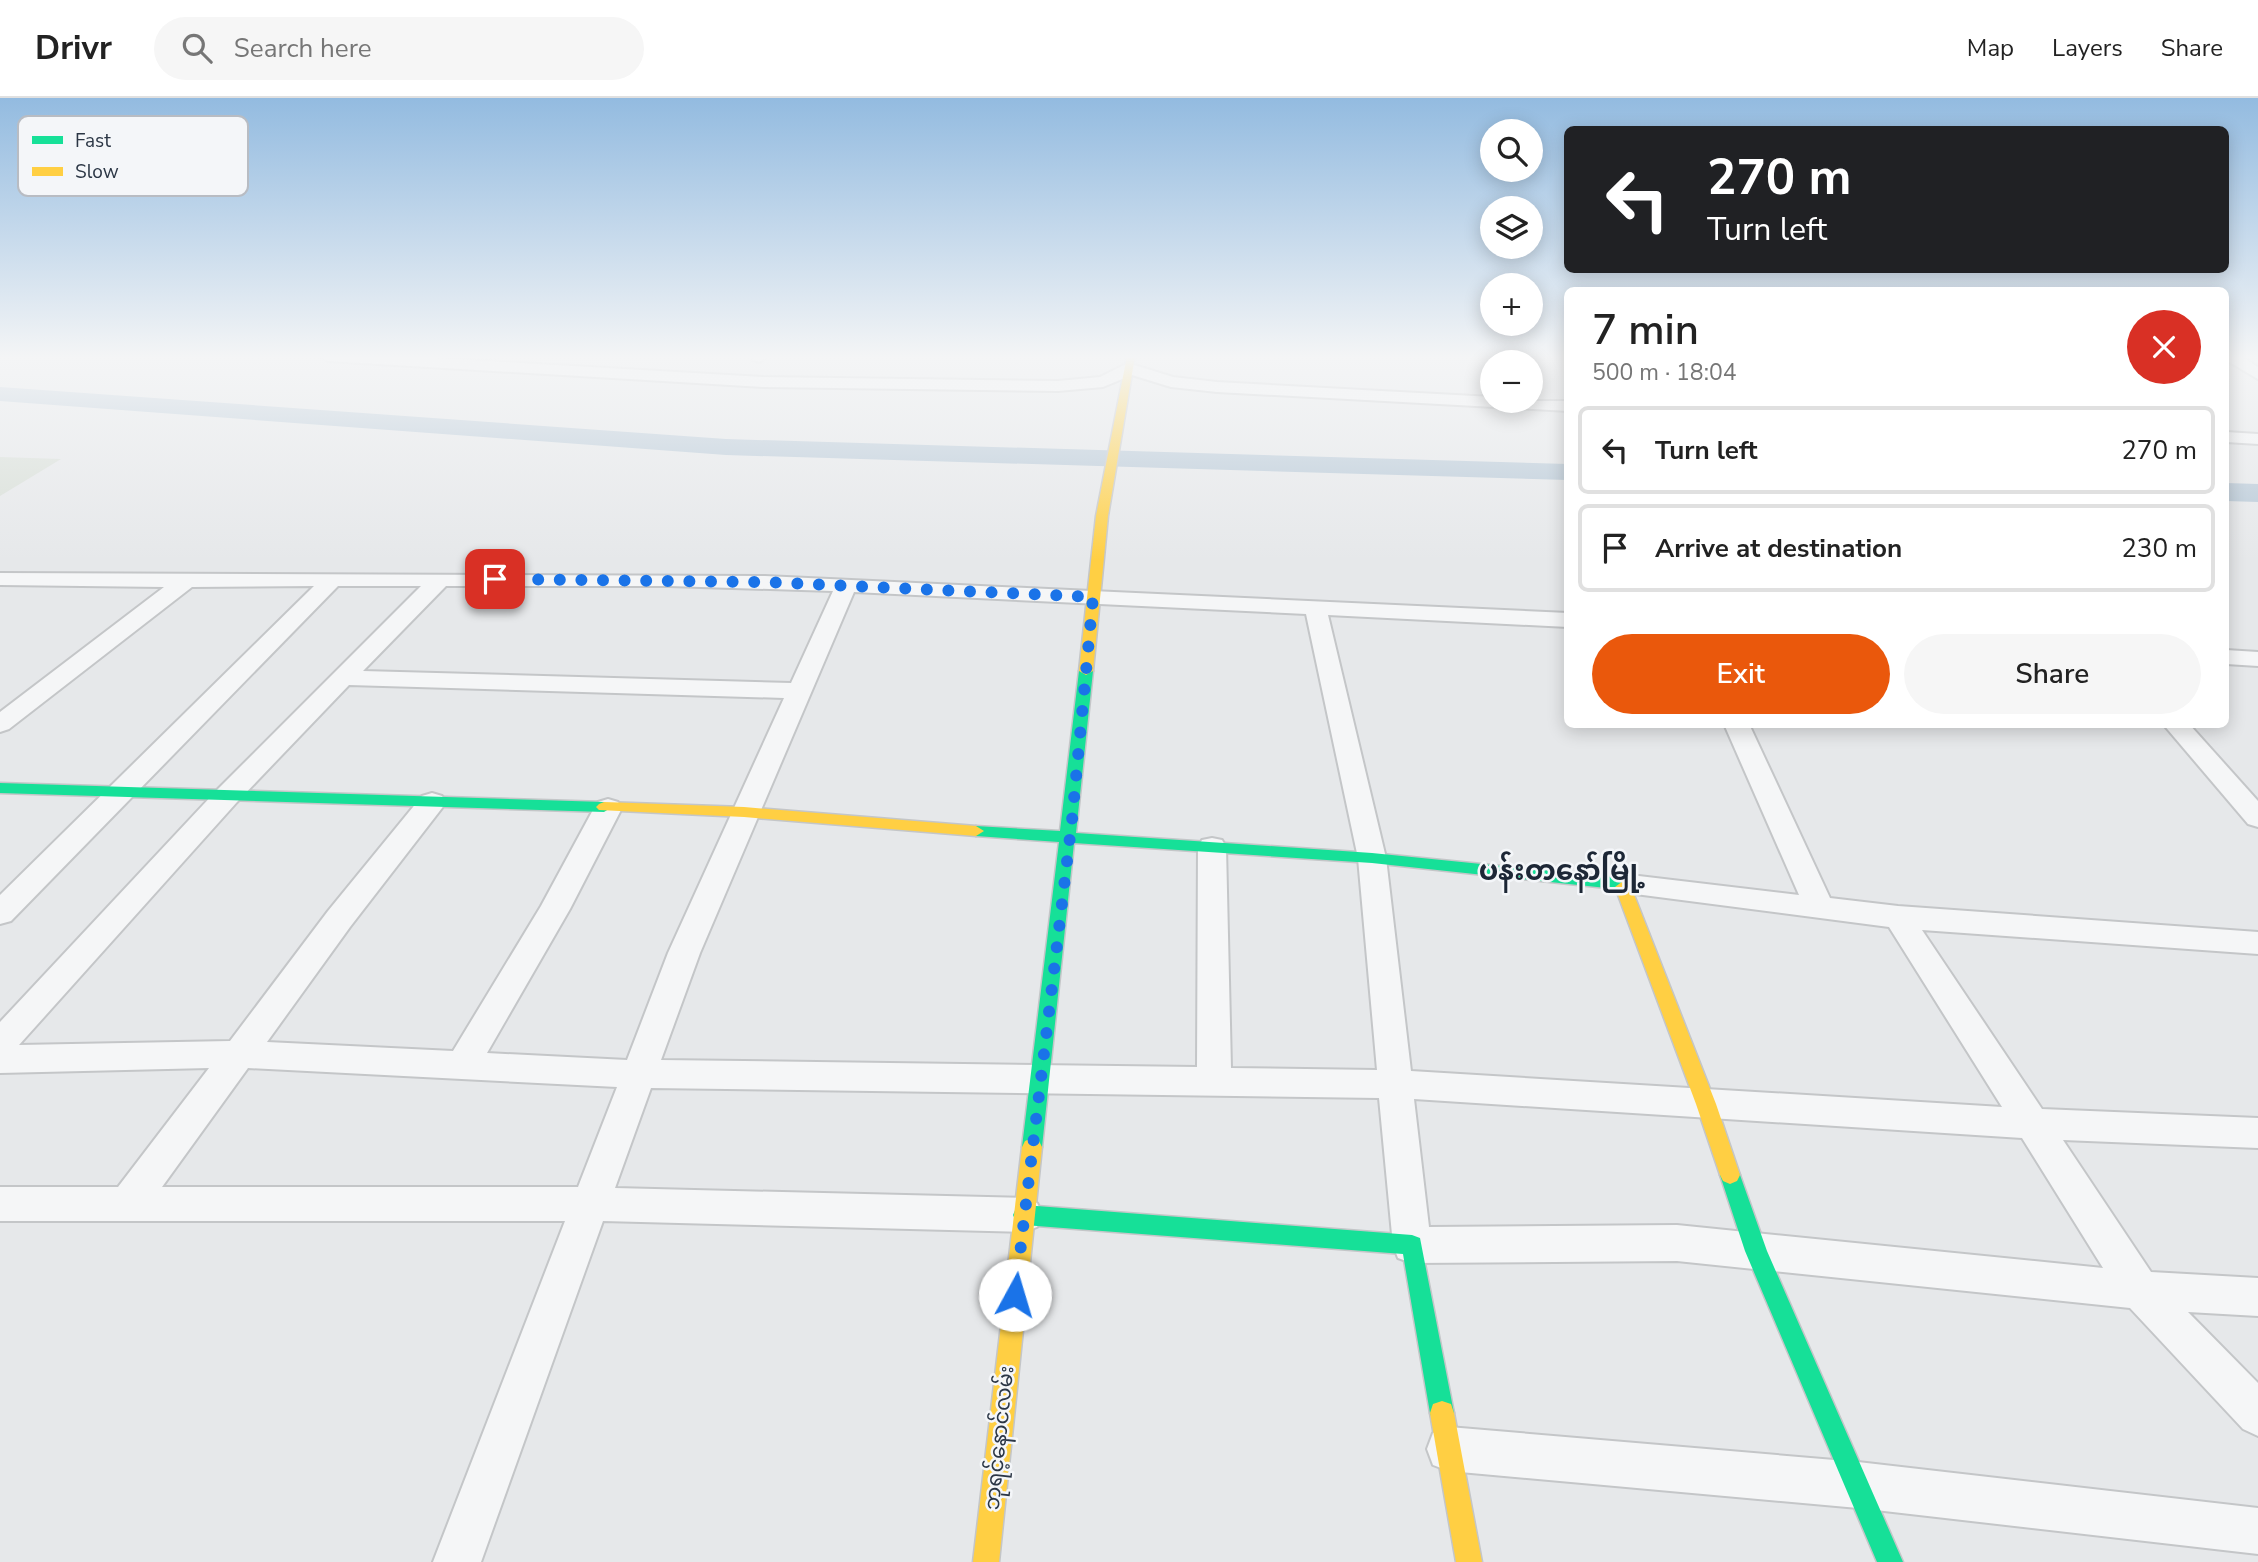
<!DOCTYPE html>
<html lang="en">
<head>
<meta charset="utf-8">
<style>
  :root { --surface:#fff; --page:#f6f6f6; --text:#222; --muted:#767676; --line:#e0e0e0; --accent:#ea580c }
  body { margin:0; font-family:"Nunito Sans","Noto Sans Myanmar",sans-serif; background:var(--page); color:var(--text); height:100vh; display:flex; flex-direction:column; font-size:26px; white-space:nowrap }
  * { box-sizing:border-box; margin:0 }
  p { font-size:23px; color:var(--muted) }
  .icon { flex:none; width:38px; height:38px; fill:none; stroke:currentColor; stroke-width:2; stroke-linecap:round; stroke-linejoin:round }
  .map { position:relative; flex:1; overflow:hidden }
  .details { position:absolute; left:1564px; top:189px; width:665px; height:441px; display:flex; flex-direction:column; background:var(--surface); border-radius:10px; box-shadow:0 4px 18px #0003 }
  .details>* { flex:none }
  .guide { position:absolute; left:1564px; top:28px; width:665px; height:147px; border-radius:10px; box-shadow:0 4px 18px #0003; background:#202124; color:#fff; overflow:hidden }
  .controls { position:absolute; left:1480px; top:21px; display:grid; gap:14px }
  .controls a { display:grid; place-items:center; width:63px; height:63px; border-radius:50%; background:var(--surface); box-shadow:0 4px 18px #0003; font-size:35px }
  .pin { position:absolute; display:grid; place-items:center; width:60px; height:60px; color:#fff; margin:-30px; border-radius:14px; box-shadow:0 4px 10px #0006 }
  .me { position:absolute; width:77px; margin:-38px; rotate:6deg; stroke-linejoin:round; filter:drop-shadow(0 0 5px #0008) }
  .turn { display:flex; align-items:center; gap:24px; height:147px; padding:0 28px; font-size:32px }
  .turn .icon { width:91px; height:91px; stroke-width:2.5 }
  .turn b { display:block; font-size:49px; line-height:60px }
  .round { display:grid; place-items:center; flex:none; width:74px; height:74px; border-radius:37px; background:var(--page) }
  .headline { display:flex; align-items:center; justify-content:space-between; height:119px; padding:0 28px }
  h1 { font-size:42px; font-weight:600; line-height:52px }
  .primary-button { display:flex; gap:14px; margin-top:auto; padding:14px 28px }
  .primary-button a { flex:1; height:80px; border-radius:42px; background:var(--accent); color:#fff; font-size:28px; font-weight:600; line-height:80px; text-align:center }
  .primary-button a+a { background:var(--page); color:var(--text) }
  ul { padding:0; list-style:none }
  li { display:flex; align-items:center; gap:21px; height:88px; margin:0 14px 10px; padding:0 14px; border:4px solid var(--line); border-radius:10px }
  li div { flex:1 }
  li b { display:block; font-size:26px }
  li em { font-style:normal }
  header { display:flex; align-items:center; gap:42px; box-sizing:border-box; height:98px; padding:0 35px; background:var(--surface); border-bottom:2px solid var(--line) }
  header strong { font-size:33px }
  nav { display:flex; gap:38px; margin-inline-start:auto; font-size:24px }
  .search { width:490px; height:63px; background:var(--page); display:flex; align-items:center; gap:18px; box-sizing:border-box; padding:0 24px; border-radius:38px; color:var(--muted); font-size:26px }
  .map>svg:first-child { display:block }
  .green { fill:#d7ded6 }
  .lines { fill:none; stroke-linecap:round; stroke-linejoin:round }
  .river { fill:#b4c6d5; fill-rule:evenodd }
  .street-casing { stroke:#c4c6c8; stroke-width:4 }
  .fast-casing { stroke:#c4c6c8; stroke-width:3 }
  .slow-casing { stroke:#c4c6c8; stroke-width:3 }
  .street { fill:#f5f6f7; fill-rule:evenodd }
  .fast { fill:#16e098; fill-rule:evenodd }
  .slow { fill:#ffcf43; fill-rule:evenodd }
  .route { stroke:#1a73e8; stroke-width:12; stroke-dasharray:0 21.6 }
  .labels { text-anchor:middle; stroke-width:5; stroke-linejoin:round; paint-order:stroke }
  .street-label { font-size:21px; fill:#2b3645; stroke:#f4f6f9 }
  .district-label { font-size:28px; font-weight:bold; fill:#1d2736; stroke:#f4f6f9 }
  .key { fill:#f4f6f9; stroke:#b8bcc3; stroke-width:2 }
  .key-label { font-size:19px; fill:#2b3645 }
</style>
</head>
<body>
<header>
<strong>Drivr</strong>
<div class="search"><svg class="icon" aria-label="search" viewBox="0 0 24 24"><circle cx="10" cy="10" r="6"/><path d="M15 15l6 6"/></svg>Search here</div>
<nav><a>Map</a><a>Layers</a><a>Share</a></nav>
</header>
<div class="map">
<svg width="2258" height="1464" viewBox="0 0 2258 1464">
  <rect width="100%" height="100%" fill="#e6e8ea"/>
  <path class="green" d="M0,359l61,2 -61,37z"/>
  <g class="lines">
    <g class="river">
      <path d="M0,289l726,52 842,25v16l-842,-25 -726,-54z"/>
      <path d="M2226,385l32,1v18l-32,-1z"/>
    </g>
    <g class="street-casing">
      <g id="street">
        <path d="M320,258h81l362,21 295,4 42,-4 28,-14 45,14 44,5 276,15v4h75v10l-351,-19 -46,-5 -39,-12 -29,12 -45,4 -295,-4 -435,-26z"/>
        <path d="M752,258h16l-9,6 -6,-2z"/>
        <path d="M2226,258h15l17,11v12l-32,-19z"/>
        <path d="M2226,334l32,2v10l-32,-2z"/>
        <path d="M0,475l765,3 803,37v14l-240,-12 58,243 25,213 591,36 -113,-180 -277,-36 -5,-7 5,-7 10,-3 177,21 -75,-171h25l81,174 68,8 360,26v22l-336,-24 120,179 216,9v30l-195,-8 88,132 107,6v38l-70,-4 70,71v53l-15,-7 -113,-121 -453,-47 -265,2 -14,-5 -5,-13 -14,-147 -728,-10 -36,100 409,10 13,5 6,12 -6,12 -13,5 -421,-11 -122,341h-48l132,-341h-565v-34h118l91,-119 -209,5v-51l217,-232 204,-204h-83l-327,335 -11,3v-29l314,-309 -122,1 -183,142 -9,3v-20l164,-125 -164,-2zM446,488h223l164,5 -42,92 -428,-12zM854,494l452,22 52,244 19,212 -146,-2 -5,-221 -4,-7 -10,-2 -10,2 -4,7 -1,220 -536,-7 39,-107zM349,587l435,13 -116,255 -41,107 -140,-7 83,-144 52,-101 -4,-6 -10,-3 -10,3 -4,6 -53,98 -88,145 -186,-9 83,-115 92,-119 4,-6 -4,-6 -10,-3 -10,3 -94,115 -98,130 -211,4 218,-243zM248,970l369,19 -39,100h-416zM1414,1001l608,39 81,130 -426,-43 -248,2z"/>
        <path d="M2226,552l32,2v14l-32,-2z"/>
        <path d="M2163,626h26l69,77v26l-10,-3z"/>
        <path d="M1449,1329l409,35 400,46v46l-400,-46 -409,-37 -16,-6 -6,-16 6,-16z"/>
      </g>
    </g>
    <g class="fast-casing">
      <g id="fast">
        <path d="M1086,569l7,4 -17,162 296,20 250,25 6,2 3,7 -8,6 -7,-4 -244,-26 -298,-20 -32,304 -3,6 -7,3 -7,-3 -3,-6 37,-305 -83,-6 -8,-5 8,-5 84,5 19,-160z"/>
        <path d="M0,685l604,19 8,5 -8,5 -604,-19z"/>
        <path d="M1730,1068l7,3 3,6 27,76 136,311h-26l-132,-311 -25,-76 3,-6z"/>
        <path d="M1024,1107l388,30 8,3 34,175 -3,9 -9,3 -9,-3 -3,-9 -27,-159 -379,-29 -8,-3 -3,-7 3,-7z"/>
      </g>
    </g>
    <g class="slow-casing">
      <g id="slow">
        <path d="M1127,258h8l-27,160 -15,155 -7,4 -7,-4 17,-155z"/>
        <path d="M604,704l140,5 232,19 8,5 -8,5 -232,-19 -145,-7 -3,-3 3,-3z"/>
        <path d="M1623,783l8,6 85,217 24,71 -3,6 -7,3 -7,-3 -3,-6 -24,-71 -81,-217z"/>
        <path d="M1032,1040l7,3 3,6 -43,415h-26l49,-415 3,-6z"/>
        <path d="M1442,1303l9,3 3,9 28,149h-26l-26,-149 3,-9z"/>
      </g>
    </g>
    <use href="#street" class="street"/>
    <use href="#fast" class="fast"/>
    <use href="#slow" class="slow"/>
  </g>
  <linearGradient id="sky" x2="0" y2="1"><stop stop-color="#93bbe0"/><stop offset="0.56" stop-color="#f4f5f6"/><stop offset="1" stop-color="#f4f5f6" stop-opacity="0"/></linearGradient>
  <rect width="2258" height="463" fill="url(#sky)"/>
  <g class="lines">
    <path class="route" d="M495,481l269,3 329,15 -21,223 -57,475"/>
  </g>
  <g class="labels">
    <g class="street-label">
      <text transform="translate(999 1340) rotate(-84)" y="7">ဘုရင့်နောင်လမ်း</text>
    </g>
    <g class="district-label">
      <text x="1562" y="782">ပန်းတနော်မြို့</text>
    </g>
  </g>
  <rect x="18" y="18" width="230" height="80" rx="10" class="key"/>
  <rect x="32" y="38" width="31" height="8" fill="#16e098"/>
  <rect x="32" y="69" width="31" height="9" fill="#ffcf43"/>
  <g class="key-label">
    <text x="75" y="49">Fast</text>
    <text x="75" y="80">Slow</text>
  </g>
</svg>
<div class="controls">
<a><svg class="icon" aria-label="search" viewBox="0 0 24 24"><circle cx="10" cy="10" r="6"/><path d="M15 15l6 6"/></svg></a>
<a><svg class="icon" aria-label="layers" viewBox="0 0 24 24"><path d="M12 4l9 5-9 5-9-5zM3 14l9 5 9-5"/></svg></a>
<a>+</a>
<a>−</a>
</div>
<div class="pin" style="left:495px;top:481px;background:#d93025"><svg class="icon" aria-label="arrive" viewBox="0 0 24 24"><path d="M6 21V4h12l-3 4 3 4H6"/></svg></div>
<svg class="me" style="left:1015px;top:1197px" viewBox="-20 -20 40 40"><circle r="19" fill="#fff"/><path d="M0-13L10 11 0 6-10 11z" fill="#1a73e8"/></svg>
<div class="guide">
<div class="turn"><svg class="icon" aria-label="left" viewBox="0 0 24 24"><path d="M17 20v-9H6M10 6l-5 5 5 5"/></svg><div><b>270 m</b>Turn left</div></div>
</div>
<section class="details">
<div class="headline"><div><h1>7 min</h1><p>500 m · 18:04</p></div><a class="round" style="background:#d93025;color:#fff"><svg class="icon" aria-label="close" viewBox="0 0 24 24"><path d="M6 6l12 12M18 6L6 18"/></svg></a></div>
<ul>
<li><svg class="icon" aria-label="left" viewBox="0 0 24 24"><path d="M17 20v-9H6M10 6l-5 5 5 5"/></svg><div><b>Turn left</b></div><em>270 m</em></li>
<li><svg class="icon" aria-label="arrive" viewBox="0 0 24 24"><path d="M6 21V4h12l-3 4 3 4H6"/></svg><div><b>Arrive at destination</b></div><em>230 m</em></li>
</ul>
<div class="primary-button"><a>Exit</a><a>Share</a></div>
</section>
</div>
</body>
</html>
